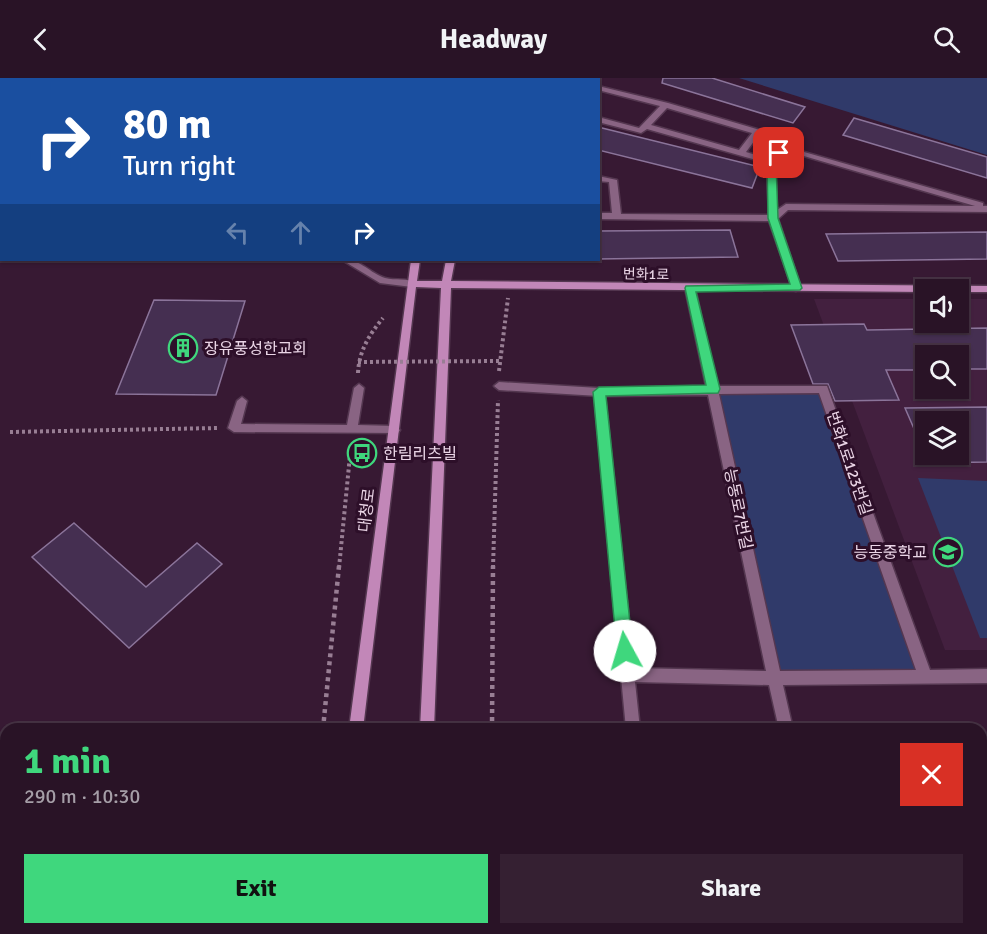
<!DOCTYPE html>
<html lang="en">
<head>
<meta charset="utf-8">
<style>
  :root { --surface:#291326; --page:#352032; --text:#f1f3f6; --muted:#a59ea7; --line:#453243; --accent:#3fd77d }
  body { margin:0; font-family:Signika,"Noto Sans KR",sans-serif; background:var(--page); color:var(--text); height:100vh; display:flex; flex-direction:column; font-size:22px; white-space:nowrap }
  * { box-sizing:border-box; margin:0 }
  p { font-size:20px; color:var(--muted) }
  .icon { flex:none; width:33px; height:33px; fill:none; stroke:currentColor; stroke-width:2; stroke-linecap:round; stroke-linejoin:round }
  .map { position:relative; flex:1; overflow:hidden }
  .drawer { position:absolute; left:0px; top:645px; width:987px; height:212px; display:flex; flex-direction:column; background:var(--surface); border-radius:18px 18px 0 0; box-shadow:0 2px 4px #0004,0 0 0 2px var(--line) }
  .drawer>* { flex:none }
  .top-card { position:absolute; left:0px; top:0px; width:600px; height:183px; box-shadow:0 2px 4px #0004,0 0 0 2px var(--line); background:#1a4fa0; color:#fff; overflow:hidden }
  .buttons { position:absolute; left:915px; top:201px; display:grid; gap:12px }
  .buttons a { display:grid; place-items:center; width:54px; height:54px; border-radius:0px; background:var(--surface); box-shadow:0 2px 4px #0004,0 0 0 2px var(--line); font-size:30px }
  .pin { position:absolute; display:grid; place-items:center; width:51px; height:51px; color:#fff; margin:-26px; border-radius:12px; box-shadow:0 3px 9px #0006 }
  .me { position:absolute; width:66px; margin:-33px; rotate:354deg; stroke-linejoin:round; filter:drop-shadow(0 0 4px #0008) }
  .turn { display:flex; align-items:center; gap:21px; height:126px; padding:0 24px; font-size:27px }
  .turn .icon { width:78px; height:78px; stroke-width:2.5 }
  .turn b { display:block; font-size:42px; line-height:51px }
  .lanes { display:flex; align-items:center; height:57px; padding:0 24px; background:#0003; justify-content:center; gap:30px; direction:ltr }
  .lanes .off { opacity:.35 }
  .round { display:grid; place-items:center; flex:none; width:63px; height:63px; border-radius:0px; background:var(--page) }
  .head { display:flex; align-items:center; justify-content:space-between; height:102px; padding:0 24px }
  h1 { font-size:36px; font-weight:700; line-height:45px; color:var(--accent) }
  .primary-button { display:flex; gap:12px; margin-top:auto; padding:12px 24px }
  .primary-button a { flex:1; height:69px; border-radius:0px; background:var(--accent); color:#111; font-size:24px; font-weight:700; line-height:69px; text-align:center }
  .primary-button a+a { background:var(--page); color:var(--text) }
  header { display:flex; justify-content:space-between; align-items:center; height:78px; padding:0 24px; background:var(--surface); font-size:27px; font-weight:700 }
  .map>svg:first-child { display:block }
  .built { fill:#43203f; fill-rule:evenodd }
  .green { fill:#303a6a }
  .building { fill:#452f51; stroke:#8b749a; stroke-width:1.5; fill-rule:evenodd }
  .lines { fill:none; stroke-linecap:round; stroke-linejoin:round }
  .lane-casing { stroke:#543750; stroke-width:3 }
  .street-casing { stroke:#543750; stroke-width:3 }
  .secondary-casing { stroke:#543750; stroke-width:3 }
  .path-far1 { stroke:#987e94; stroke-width:4; stroke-dasharray:3 3; stroke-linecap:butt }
  .path { stroke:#987e94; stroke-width:4.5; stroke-dasharray:4 4; stroke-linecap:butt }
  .lane { fill:#896483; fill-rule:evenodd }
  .street { fill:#896483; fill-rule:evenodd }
  .secondary { fill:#c287b8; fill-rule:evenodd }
  .path-bridge { stroke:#987e94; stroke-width:4; stroke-dasharray:3 3; stroke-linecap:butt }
  .route { fill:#3fd77d; stroke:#298c51; stroke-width:1.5 }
  .labels { text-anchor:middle; stroke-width:6; stroke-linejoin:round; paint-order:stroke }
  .far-street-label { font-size:14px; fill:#ead5e6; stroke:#2d0f29 }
  .poi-label { font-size:16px; fill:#ead5e6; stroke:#2d0f29; text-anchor:start }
  .street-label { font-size:16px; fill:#ead5e6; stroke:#2d0f29 }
</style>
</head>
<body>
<header><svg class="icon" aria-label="back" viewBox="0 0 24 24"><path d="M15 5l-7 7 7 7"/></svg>Headway<svg class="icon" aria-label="search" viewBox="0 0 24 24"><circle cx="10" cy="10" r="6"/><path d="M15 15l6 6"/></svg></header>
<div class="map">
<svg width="987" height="856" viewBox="0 0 987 856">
  <rect width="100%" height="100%" fill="#371933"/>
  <path class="built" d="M814,221h111l1,23h32l1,-23h28v351h-42zM926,278h32v32h-32zM926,344h32v32h-32z"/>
  <g class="green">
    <path d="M739,0h248v77z"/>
    <path d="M714,311h109l102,286 -151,3z"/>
    <path d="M918,400l69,3v157h-7z"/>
  </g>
  <g class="building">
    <path d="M663,0h49l93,29 -12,16 -131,-40z"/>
    <path d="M854,40l133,39v21l-144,-43z"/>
    <path d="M598,49l162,40 -8,21 -154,-38z"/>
    <path d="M730,152l8,27 -140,2v-28z"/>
    <path d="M987,154v27l-149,2 -12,-27z"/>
    <path d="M154,222l91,1 -29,94 -100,-1z"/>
    <path d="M864,246l3,6 120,-2v41h-29v-13h-32v14h-40l13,30 -64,1 -7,-17h-15l-22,-59z"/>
    <path d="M987,329v55l-58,1 -24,-55zM926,344h32v32h-32z"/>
    <path d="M74,445l72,64 51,-44 25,21 -93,84 -97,-91z"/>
  </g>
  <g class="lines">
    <g class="lane-casing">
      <g id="lane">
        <path d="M395,0h8l-8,2z"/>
        <path d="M598,8l70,17 92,27 1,2 -15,20 23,7 7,-8 21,-1 186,53v3h4v6l-199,-2 -10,9 23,69 -5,3 -3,-1 -24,-69 -171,-2v-6h14l-3,-31 -11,-1v-5l19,4 4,34 148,1 -2,-52 -120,-34 -6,4 -43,-11v-5l41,11 21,-22 -62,-16zM667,30l85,25 -13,17 -88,-25zM797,76l178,52 -189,-2 -9,6 -2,-48 6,-7z"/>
        <path d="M342,182c18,-2 27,13 43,18 10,3 23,-1 32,6l-5,3 -32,-4z"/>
        <path d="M499,304l100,6 5,4 -5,4 -100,-6 -5,-4z"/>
        <path d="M359,306l5,4 -6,37 36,1 6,4 -2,3 -164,-1 -6,-4 9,-27 5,-4 5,4 -6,23 106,1 7,-37z"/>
      </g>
    </g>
    <g class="street-casing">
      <g id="street">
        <path d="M690,207l5,3 22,98h110l103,284 57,-1v14l-204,2 10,44h-14l-10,-44 -134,-3 5,47h-14l-32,-337 5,-4 107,-2 -21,-98zM819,315l97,277 -136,1 -61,-277zM708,317l58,276 -132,-3 -29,-272z"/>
        <rect x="981" y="830" width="6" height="16"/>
        <rect x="643" y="850" width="16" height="6"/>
        <path d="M824,850h16l1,6h-16z"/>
      </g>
    </g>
    <g class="secondary-casing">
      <g id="secondary">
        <path d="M477,0h8l-8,2z"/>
        <path d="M519,0h8l-8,2z"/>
        <path d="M411,182h9l-3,21h25l4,-21h9l-4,21 536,5v6h-29v-2h-32v2l-475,-4 -17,441h-14l21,-441 -25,-1 -53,442h-14z"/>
        <path d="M323,850h16l-1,6h-16z"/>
        <rect x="411" y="850" width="16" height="6"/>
      </g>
    </g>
    <g class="path-far1">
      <path d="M499,293l9,-73"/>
      <path d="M358,295c1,-22 11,-38 25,-55"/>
      <path d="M10,354l208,-4"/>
      <path d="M339,490l12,-123"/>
      <path d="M493,490l5,-168"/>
    </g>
    <g class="path">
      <path d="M323,651l16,-163"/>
      <path d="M492,651l1,-163"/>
      <path d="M296,850v6"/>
      <path d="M491,850v6"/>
    </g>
    <use href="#lane" class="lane"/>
    <use href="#street" class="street"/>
    <use href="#secondary" class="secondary"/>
    <path class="path-bridge" d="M358,284l142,-1"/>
  </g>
  <path class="route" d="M776,73l8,2 -8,10 2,55 24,70 -2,2 -104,2 24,97 -2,4 -112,3 27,255 -2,5 -6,2 -5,-2 -3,-5 -24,-259 6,-5 107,-2 -21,-97 1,-2 104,-2 -22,-66 -1,-56z"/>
  <defs>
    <g id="building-ring" transform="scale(1.5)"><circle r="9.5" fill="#2d0f29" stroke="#3fd77d" stroke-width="1.5"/><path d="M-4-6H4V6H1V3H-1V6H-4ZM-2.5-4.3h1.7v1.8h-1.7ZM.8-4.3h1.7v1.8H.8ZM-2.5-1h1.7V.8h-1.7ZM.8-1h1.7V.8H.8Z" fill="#3fd77d"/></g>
    <g id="bus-ring" transform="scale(1.5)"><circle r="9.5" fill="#2d0f29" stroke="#3fd77d" stroke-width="1.5"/><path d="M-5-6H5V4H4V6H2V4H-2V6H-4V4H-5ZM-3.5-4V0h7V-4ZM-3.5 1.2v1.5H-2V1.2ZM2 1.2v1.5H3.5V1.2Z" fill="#3fd77d"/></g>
    <g id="school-ring" transform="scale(1.5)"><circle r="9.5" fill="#2d0f29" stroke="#3fd77d" stroke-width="1.5"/><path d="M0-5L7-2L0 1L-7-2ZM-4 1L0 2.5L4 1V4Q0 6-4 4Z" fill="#3fd77d"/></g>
  </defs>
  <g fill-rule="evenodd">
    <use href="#building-ring" x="183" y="270"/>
    <use href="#bus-ring" x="362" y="375"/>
    <use href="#school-ring" x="948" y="474"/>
  </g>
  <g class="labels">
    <g class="far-street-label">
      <text transform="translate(646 196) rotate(1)" y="5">번화1로</text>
    </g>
    <g class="poi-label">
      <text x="204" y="276">장유풍성한교회</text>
      <text x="383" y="381">한림리츠빌</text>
      <text x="927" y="480" text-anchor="end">능동중학교</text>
    </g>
    <g class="street-label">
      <text transform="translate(850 385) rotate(71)" y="6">번화1로123번길</text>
      <text transform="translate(739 431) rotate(78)" y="6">능동로7번길</text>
      <text transform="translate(366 432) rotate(-83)" y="6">대청로</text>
    </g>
  </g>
</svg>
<div class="buttons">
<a><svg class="icon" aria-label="sound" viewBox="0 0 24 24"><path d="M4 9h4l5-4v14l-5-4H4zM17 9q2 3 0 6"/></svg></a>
<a><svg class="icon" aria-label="search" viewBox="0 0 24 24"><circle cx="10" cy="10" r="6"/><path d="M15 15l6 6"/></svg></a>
<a><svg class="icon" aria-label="layers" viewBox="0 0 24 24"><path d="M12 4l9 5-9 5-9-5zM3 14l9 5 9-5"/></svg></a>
</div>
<div class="pin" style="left:779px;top:75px;background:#d93025"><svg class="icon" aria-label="arrive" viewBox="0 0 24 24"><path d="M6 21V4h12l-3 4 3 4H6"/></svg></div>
<svg class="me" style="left:625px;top:573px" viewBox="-20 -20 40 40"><circle r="19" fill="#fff"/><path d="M0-13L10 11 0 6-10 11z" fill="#3fd77d"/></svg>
<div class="top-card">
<div class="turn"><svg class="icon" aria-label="right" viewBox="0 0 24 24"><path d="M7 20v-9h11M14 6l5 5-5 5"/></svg><div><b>80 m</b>Turn right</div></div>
<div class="lanes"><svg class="icon off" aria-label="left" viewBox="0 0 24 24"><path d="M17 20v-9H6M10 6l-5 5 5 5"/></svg><svg class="icon off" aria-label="ahead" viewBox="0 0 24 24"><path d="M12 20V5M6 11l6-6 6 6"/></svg><svg class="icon" aria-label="right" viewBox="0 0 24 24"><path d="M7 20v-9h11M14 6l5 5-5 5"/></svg></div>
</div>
<section class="drawer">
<div class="head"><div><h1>1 min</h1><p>290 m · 10:30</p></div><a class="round" style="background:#d93025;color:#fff"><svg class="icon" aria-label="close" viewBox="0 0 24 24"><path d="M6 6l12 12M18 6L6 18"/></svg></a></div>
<div class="primary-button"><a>Exit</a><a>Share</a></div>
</section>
</div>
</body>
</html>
